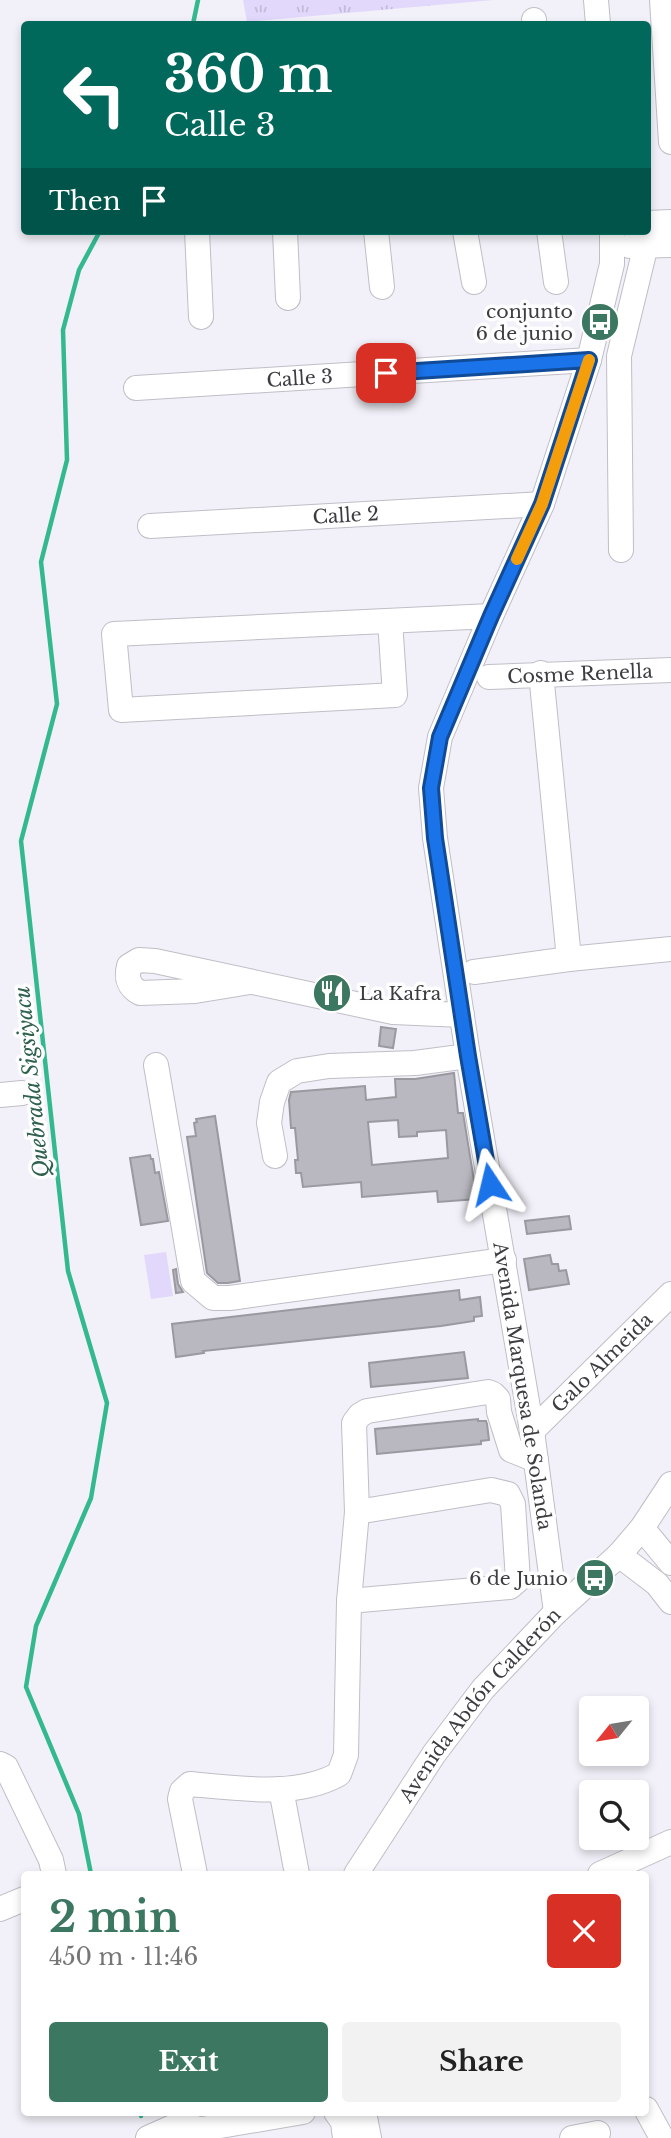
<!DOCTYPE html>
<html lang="en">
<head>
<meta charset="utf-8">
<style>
  :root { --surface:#fff; --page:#f2f2f2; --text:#222; --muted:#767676; --accent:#3b7761 }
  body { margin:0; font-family:"Libre Baskerville",serif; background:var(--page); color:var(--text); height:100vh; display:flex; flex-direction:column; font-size:26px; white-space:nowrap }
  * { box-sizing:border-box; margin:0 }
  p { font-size:23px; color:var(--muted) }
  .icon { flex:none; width:38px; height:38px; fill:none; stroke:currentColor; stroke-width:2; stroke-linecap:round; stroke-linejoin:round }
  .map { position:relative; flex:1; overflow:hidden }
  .details { position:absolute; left:21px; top:1871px; width:628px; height:245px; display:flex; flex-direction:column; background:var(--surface); border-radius:7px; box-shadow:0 4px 10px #0003 }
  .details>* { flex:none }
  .hud { position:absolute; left:21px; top:21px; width:630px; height:214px; border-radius:7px; box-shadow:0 4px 10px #0003; background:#00695c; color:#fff; overflow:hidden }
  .needle { width:46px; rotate:240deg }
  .controls { position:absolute; left:579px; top:1696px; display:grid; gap:14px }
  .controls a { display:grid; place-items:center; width:70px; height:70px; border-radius:7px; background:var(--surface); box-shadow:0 4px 10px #0003; font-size:35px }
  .pin { position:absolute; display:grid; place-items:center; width:60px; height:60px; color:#fff; margin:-30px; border-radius:14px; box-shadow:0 4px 10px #0006 }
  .me { position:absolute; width:77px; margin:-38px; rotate:350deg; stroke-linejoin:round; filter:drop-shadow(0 0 5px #0008) }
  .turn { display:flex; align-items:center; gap:24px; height:147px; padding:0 28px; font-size:32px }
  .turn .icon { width:91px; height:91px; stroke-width:2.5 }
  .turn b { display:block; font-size:49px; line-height:60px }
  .then { display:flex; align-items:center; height:66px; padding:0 28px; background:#0003; gap:14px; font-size:26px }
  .round { display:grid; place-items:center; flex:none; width:74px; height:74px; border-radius:7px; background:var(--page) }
  .overview { display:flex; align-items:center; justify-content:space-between; height:119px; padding:0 28px }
  h1 { font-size:42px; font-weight:700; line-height:52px; color:var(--accent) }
  .button { display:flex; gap:14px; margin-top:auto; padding:14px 28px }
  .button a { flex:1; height:80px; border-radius:7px; background:var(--accent); color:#fff; font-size:28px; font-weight:700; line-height:80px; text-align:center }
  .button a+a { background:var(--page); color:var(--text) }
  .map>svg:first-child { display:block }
  .park { fill:url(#park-tufts) }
  .pitch { fill:#e2d8fb }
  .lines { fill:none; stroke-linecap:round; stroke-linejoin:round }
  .stream { stroke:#34b98f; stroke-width:4.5 }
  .building { fill:#b9b7bf; stroke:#9b99a0; stroke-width:2; fill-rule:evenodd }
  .minor-casing { stroke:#c0bec6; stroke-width:26 }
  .minor { stroke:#fff; stroke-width:24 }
  .route-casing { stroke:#114b97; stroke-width:18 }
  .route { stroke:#1a73e8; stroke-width:12 }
  .slow { stroke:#f59e0b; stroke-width:12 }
  .labels { text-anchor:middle; stroke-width:7; stroke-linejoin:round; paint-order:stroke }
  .poi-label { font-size:19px; fill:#3d3c40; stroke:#fefefe; text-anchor:end }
  .street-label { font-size:19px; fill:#3d3c40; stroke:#fefefe }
  .water-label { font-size:21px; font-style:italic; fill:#2e614e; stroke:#fefefe }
</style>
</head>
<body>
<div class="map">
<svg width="671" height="2138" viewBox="0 0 671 2138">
  <defs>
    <pattern id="park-tufts" width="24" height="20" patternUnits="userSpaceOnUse" patternTransform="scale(1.75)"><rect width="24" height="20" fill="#e2d8fb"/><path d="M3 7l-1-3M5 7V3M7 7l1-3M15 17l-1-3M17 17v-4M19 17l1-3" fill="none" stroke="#c3bad8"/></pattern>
  </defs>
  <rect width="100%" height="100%" fill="#f2f0f8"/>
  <path class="park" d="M243,0h250l-246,22z"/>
  <path class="pitch" d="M166,1252l7,44 -22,3 -7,-44z"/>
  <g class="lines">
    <g class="stream">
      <path d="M193,24l5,-24"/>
      <path d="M91,1874l-12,-60 -53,-127 10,-61 55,-128 16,-95 -39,-132 -47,-430 36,-137 -16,-142 26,-102 -4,-130 16,-60 21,-39"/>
      <path d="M140,2112l1,4"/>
    </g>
  </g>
  <g class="building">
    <path d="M381,1027l15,2 -3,19 -14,-2z"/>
    <path d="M454,1073l4,40h5l14,86 -39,3 -1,-11 -75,6 -1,-15 -58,5 -2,-14h-5l-1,-13h3l-3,-32h-4l-2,-28 2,-8 74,-6 1,14 30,-3 -1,-18h20zM398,1120l1,17 18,-1v-4l29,-2 2,28 -76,7 -4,-43z"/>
    <path d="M215,1116l25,165 -12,2h-10l-11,-10 -20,-136 9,-1 -2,-13 3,-1 -1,-3z"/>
    <path d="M150,1155l1,4h2l2,14 4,-1 9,49 -27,4 -11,-67z"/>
    <path d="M569,1216l2,13 -44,5 -2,-13z"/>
    <path d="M550,1255l2,9h6l1,7 7,-1 3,14 -40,6 -5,-31z"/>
    <path d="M176,1269l2,15 5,8 -7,1 -3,-23z"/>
    <path d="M459,1290l1,10 20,-3 2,19 -8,1v4l-33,5 -238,25 1,2 -28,4 -4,-33z"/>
    <path d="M464,1352l4,26 -97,9 -2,-24z"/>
    <path d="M478,1419v2h8l1,3 2,16 -8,1v3l-104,10 -2,-25z"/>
  </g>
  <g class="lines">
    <g class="minor-casing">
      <g id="minor">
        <path d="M596,0l2,24"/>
        <path d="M662,0l9,142"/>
        <path d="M534,20v4"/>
        <path d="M648,223l23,-1"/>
        <path d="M197,231l4,86"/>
        <path d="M285,231l3,67"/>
        <path d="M376,231l6,56"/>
        <path d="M465,231l9,51"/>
        <path d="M549,231l7,51"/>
        <path d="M630,246l41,-1"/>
        <path id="s1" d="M136,388l453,-28"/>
        <path id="s2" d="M150,526l392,-22"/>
        <path d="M621,550l-2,-194 27,-111"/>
        <path d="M390,621l5,74 -274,15 -7,-76 377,-18"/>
        <path d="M541,673l28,286"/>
        <path id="s3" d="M489,677l182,-7"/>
        <path d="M474,972l95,-13 102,-10"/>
        <path d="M250,982l-55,9 -55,2c-11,-6 -14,-15 -11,-27l10,-6 16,1 238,51 69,3"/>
        <path d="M156,1065l37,216 20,17h17l274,-38"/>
        <path d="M0,1095l22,-2"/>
        <path d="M275,1156l-6,-33 3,-21 7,-20 18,-11 32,-5 86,-3 53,-7"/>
        <path id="s4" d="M532,1431l139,-137"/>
        <path d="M642,1528l29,35"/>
        <path d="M619,1555l38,29 14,18"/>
        <path d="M349,1601l161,-14 8,-7 -5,-76 -5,-10 -17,-4 -134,22"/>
        <path d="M556,1612l-24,-181 -64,-375 -33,-218 -4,-50 9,-51 51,-121 51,-112 47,-144 23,-96v-33"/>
        <path d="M0,1764l6,3 45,93 3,14"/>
        <path d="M281,1789l16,85"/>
        <path d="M195,1874l-15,-75 2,-8 8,-7c46,4 107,14 149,-10l7,-19 3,-154 8,-89 -3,-89 6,-8 7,-4 121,-19 5,2 5,5 1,13 12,38 25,10"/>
        <path id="s5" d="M356,1874l78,-120 49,-65 73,-77 63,-57 23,-27 29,-44"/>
        <path d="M600,1874l71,-32"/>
        <path d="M0,1909l24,-10"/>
        <path d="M646,2109l16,29"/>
        <path d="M336,2112l7,10 2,16"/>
        <path d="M364,2112l5,26"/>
        <path d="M175,2126l27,3 101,-17"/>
        <path d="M148,2138l27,-12 12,-11"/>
        <path d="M572,2138l26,-5"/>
      </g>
    </g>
    <use href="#minor" class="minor"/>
  </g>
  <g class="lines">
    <g class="route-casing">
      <path id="route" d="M386,373l203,-13 -47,144 -51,112 -51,121 -9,51 4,50 33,218 22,128"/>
    </g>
    <use href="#route" class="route"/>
    <path class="slow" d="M517,559l25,-55 47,-144"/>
  </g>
  <defs>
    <g id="bus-disc" transform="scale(2.0125)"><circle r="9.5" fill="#3b7761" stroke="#fefefe"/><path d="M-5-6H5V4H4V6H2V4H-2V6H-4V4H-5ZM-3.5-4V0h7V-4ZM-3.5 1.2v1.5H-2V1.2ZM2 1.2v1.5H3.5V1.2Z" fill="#fff"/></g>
    <g id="restaurant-disc" transform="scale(2.0125)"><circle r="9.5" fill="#3b7761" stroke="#fefefe"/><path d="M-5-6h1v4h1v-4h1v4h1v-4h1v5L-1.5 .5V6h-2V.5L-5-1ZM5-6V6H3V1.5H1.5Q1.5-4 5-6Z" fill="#fff"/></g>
  </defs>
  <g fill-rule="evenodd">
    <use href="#bus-disc" x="600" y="322"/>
    <use href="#restaurant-disc" x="332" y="993"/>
    <use href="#bus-disc" x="595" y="1578"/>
  </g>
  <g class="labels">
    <g class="poi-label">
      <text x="573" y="318">conjunto<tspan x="573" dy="22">6 de junio</tspan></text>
      <text x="359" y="1000" text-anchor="start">La Kafra</text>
      <text x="568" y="1585">6 de Junio</text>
    </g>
    <g class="street-label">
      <text dy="7" stroke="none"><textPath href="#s1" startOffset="164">Calle 3</textPath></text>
      <text dy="7" stroke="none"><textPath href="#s2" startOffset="196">Calle 2</textPath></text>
      <text dy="7" stroke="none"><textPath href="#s3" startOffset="91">Cosme Renella</textPath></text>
      <text dy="7" stroke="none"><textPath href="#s4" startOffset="98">Galo Almeida</textPath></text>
      <text transform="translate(523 1386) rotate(81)" y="7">Avenida Marquesa de Solanda</text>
      <text dy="7" stroke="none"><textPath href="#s5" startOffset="210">Avenida Abdón Calderón</textPath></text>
    </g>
    <g class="water-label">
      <text transform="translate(32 1082) rotate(-96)" y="7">Quebrada Sigsiyacu</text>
    </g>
  </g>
</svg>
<div class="controls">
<a><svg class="needle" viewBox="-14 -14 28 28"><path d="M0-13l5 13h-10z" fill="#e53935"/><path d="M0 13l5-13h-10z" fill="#767676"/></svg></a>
<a><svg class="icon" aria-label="search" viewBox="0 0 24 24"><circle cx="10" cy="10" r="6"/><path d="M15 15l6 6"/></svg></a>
</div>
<div class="pin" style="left:386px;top:373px;background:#d93025"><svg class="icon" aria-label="arrive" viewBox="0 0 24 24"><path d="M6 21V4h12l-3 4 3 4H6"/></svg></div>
<svg class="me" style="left:490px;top:1184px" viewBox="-20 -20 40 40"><path d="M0-17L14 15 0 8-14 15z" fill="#1a73e8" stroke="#fff" stroke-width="4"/></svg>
<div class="hud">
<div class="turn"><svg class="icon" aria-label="left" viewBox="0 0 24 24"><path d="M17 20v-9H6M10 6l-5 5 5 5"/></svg><div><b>360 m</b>Calle 3</div></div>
<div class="then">Then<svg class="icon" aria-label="arrive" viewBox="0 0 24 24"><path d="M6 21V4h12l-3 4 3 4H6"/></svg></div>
</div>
<section class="details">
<div class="overview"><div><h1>2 min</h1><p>450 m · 11:46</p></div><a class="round" style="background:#d93025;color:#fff"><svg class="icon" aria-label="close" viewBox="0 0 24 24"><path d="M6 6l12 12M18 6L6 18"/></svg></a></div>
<div class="button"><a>Exit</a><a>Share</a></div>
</section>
</div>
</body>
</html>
